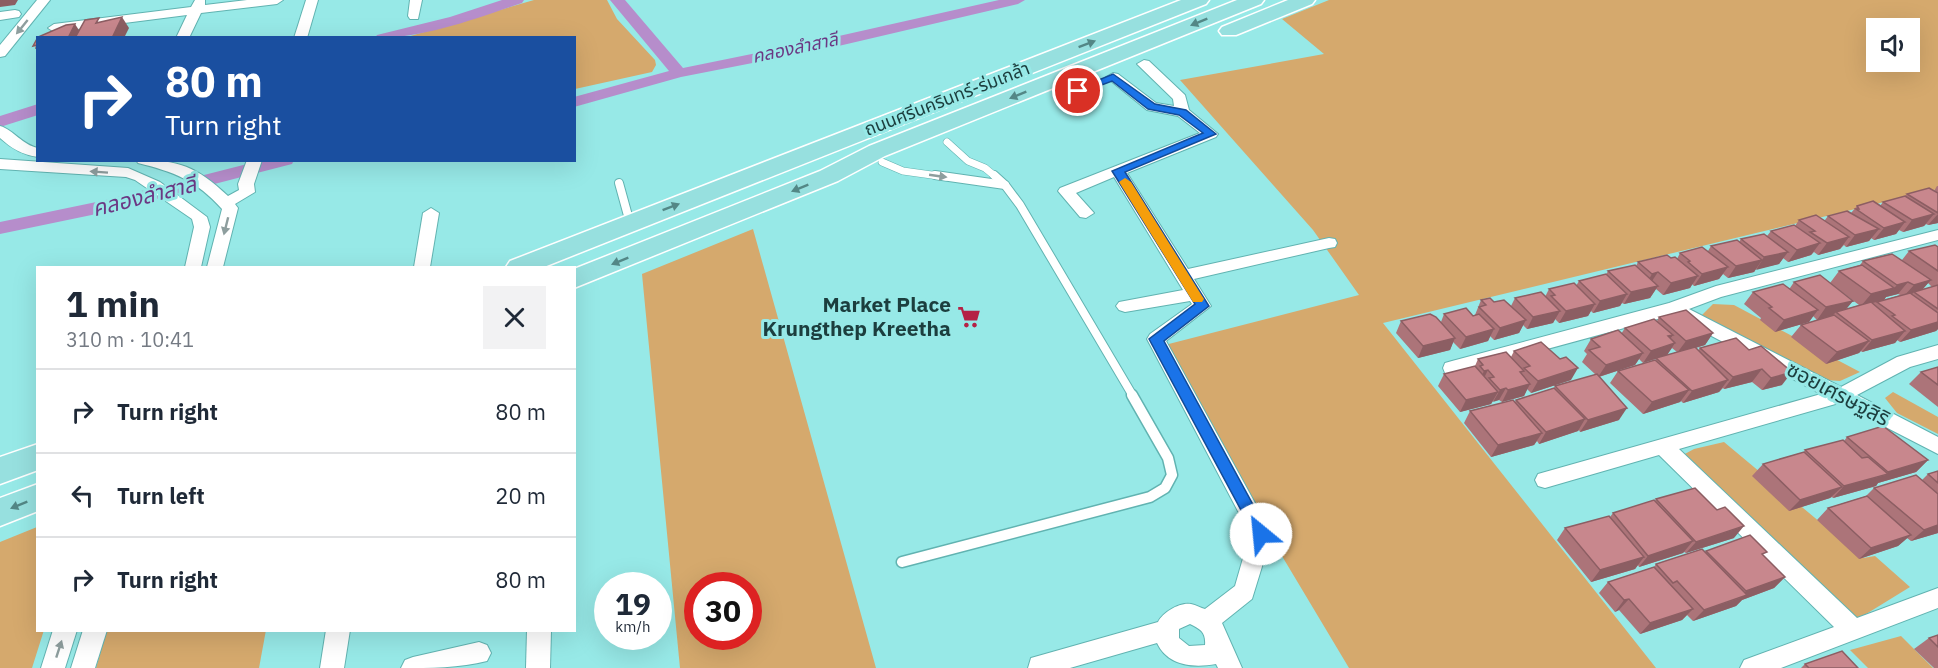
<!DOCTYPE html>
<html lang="en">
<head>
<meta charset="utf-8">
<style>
  :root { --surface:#fff; --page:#f2f2f3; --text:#1f2937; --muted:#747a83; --line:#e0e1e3 }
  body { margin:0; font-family:"IBM Plex Sans","Noto Sans Thai",sans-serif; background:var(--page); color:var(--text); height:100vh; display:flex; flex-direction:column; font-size:22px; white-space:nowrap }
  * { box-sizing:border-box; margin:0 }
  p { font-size:20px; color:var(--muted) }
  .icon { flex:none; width:33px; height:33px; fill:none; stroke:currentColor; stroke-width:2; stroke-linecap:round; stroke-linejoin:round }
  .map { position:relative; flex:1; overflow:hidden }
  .panel { position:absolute; left:36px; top:266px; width:540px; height:366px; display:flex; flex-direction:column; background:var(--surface); border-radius:0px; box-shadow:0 6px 24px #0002 }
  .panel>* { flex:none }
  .banner { position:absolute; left:36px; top:36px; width:540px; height:126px; border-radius:0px; box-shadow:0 6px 24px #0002; background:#1a4fa0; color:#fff; overflow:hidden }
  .tools { position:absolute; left:1866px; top:18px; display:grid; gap:12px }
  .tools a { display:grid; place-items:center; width:54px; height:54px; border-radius:0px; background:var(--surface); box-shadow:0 6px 24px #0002; font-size:30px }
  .speed { position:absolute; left:594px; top:572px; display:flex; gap:12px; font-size:30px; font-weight:700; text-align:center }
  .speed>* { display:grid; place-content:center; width:78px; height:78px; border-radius:50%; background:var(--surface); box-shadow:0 6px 24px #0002; line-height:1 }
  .speed small { font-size:15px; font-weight:400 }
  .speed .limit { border:9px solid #d22; background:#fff; color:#111 }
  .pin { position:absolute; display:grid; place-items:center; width:51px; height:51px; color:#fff; margin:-26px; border:3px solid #fff; border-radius:50%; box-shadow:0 2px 6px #0007 }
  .me { position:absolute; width:66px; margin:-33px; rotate:332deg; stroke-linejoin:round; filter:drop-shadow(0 0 4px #0008) }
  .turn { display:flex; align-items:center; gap:21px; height:126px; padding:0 30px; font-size:27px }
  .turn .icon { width:78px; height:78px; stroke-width:2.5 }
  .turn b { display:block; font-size:42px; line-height:51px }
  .round { display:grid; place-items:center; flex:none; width:63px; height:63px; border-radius:0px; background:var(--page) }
  .head { display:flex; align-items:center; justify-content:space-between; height:102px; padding:0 30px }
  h1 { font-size:36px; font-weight:700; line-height:45px }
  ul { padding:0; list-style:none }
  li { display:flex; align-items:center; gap:18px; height:84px; padding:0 30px; border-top:2px solid var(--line) }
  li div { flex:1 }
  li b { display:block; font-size:22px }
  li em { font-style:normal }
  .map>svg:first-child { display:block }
  .green { fill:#d5a96d; fill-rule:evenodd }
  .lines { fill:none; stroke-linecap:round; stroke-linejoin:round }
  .canal { fill:#b68dcb; fill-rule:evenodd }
  .service-far2-casing { stroke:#61b3b1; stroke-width:8 }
  .service-far1-casing { stroke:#61b3b1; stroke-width:10 }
  .service-casing { stroke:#61b3b1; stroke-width:13 }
  .minor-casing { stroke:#61b3b1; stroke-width:2 }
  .primary-casing { stroke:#fff; stroke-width:3 }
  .service-far2 { stroke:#fff; stroke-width:7 }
  .service-far1 { stroke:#fff; stroke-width:8 }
  .service { stroke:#fff; stroke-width:10 }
  .minor { fill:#fff; fill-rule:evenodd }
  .primary { fill:#97e0df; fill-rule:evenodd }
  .wall { fill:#ac7479; fill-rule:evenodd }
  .shaded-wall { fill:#8c5e63 }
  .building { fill:#c8878d; stroke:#8c5e63; stroke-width:1.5 }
  .oneway { fill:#538786 }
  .oneway2 { fill:#8e9e9e }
  .route { fill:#1a73e8; stroke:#114b97; stroke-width:1.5 }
  .slow { fill:#f59e0b }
  .labels { text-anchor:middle; stroke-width:6; stroke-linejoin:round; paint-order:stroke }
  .far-water-label { font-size:18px; font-style:italic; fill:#6b3883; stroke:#97e9e7 }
  .far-street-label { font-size:18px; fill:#1c3e3e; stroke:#97e9e7 }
  .poi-label { font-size:21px; font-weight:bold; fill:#1c3e3e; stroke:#97e9e7; text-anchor:end }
  .street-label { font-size:21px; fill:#1c3e3e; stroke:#97e9e7 }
  .water-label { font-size:22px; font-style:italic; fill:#6b3883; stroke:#97e9e7 }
</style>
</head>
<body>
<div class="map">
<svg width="1938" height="668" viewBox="0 0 1938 668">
  <rect width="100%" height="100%" fill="#97e9e7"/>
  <g class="green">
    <path d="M534,0h73l10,19 38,41 1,5 -4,7 -77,17 -1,-51 -167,-1z"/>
    <path d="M1329,0h609v189l-555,134 273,345h-307l-192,-321 202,-52 -46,-65 -133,-150 144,-26 -42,-35zM1876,28h34v34h-34z"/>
    <path d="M753,229l123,439h-196l-38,-394zM698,585h50v51h-50z"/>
    <path d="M1713,304l21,1 126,67 -20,9 -14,-1 -124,-65z"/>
    <path d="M1893,392l45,25v17l-41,-21 -12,-15z"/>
    <path d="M1724,442l139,116 12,-2 35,31 -52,32 -177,-163 13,-7z"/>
    <path d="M37,527l1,103h6l-12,38h-32v-126z"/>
    <path d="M107,630h159l-7,38h-163z"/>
    <path d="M1901,636l32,32h-65l-18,-18z"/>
  </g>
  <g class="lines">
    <g class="canal">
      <path d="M502,0h22l-2,3c-48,16 -96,35 -147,35l2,-3 73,-18z"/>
      <path d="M610,0h15l58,68 147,-30 169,-38h26l-7,4 -188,44 -149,29 -107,30v-10l95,-26z"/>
      <path d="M38,104v11l-38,12v-11z"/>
      <path d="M263,160h31l-2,4 -186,48 -106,22v-12l106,-22z"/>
    </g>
    <g class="service-far2-casing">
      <g id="service-far2">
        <path d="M947,142l21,19 17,7 11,9"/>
        <path d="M882,162l21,9 43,6"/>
      </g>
    </g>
    <g class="service-far1-casing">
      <g id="service-far1">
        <path d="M935,175l70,10"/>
        <path d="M994,175l11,10 15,20 113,191"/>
        <path d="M619,183l11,40"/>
      </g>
    </g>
    <g class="service-casing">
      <path id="service" d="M902,562l248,-65 15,-9 7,-13 -4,-17 -36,-63"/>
    </g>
    <g class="minor-casing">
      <g id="minor">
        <path d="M37,0h13l-45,56 -5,1v-12z"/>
        <path d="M195,0h10v5l42,-5h36l-6,4 -76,9 -12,25h-13l11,-23 -133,17 -6,-4 6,-4 137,-17z"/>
        <path d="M306,0h12l-11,38h-13z"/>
        <path d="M410,0h12l-4,19h-8l-2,-3z"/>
        <path d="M15,10l4,1 2,3 -2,3 -19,3v-8z"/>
        <path d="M1144,60l5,1 36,34 4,15 29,24 -2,3 -89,36 61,96 141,-31 6,1 2,4 -2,4 -6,1 -135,31 17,27 -45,35 106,193 -20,65 -30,24 20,45h-24l-2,-4c-23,4 -48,2 -59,-21l-87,25h-42l3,-10 127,-36c5,-10 22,-20 33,-18 5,1 10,4 14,5l30,-23 15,-52 -103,-195 3,-5 42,-30 -2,-3 -65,11 -6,-2 -3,-4 3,-4 64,-12 -69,-113 -38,16 18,20 -8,5 -6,-1 -22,-26 2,-3 140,-55 -22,-17 -31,-6 -41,-33 7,-4 5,1 38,29 18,3 -1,-7 -36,-35zM1190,624c11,5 16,9 15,21l-16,1 -10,-8v-9z"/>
        <path d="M0,126c14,4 22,19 38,22v9c-16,-2 -27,-9 -38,-19z"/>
        <path d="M0,159l128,9 32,14 47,35 3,10 -9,40h-16l9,-40 -2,-8 -57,-39 -9,-3 -126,-8z"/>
        <path d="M136,160c43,0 60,6 92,36l11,-6 -1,-6 9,-24h15l-8,24 1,8 -20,12 3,4 -15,59h-16l15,-58c-26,-29 -48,-37 -84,-46z"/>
        <path d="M431,208l8,5 -9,54h-16l9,-54z"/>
        <path d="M1938,230v10l-217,57 -32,12 152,78 56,-30 41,-12v14l-28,8 -53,28 81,42v17l-99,-51 -160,46 178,169 81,-30v20l-157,60h-41l4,-8 90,-33 -175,-172 -114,33 -7,-2 -3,-6 3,-6 7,-2 276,-78 -149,-79 -220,60 -7,-2 -2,-5 2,-5 7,-2 217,-58 47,-17z"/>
        <path d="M53,630h24l-12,38h-24z"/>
        <path d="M83,630h24l-12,38h-24z"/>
        <path d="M326,630h24l-6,38h-24z"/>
        <path d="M527,630h24l-1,38h-24z"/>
        <path d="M479,642l8,3 4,8 -4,8c-27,7 -57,7 -86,7l4,-8 8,-3z"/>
      </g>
    </g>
    <g class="primary-casing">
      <g id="primary">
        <path d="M1181,0h28l-3,4 -662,263h-38l4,-6z"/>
        <path d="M1237,0h27l-3,4 -376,152 -47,25 -264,107v-19l246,-98 49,-25z"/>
        <path d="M1288,0h27l-3,4 -76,31h-14l-3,-4 3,-4z"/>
        <path d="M38,444v26l-38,14v-27z"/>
        <path d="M38,484v27l-38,15v-28z"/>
      </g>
    </g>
    <use href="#service-far2" class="service-far2"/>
    <use href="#service-far1" class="service-far1"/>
    <use href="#service" class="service"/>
    <use href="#minor" class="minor"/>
    <use href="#primary" class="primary"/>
  </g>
  <g class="wall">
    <path d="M1937,186h1v37l-10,2 -2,-1 -2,2 -21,6 -4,-2 -3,4 -22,6 -3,-2 -2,3 -23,6 -2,-2 -4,4 -22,6 -4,-3 -3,3 -23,7 -5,-4 -4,6 -23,5 -2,3 -26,6 -5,-4 -4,5 -25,7 -2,-2 -2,4 -27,7 -7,-6 -6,9 -26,6 -2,-1 -2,3 -27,7 -2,-2 -3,5 -29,7 -4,-4 -2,4 -26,6 -4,-4 -4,8 -25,7 -4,-4 -2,5 -28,8 -7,-7 -3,8 -32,8 -22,-25 5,-12 40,1 3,-8 29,2 2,-1 6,-15 30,6 4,-8 30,-1 4,-8 27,-3 3,-5 27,-6 2,-4 28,-5 2,-4 39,-3 3,-6 28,-2 3,-5 28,-4 2,-3 26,-3 4,-5 24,-5 4,-6h26l3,-4 23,-3 6,-7h23l3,-4 22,-6 2,-2 27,-3z"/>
    <path d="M1938,247v82l-2,2 -36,11 -3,-2 -2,3 -33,9 -1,-1 -2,2 -33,11 -35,-27 10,-12 16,-5 -4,-4 -4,6 -34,10 -15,-12 1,-2 -17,-14 9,-12 37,-4 4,-6 52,27 13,-4 -29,-22 9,-12 21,-6 3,-4 39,-1 7,-9zM1928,283l4,4 -9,2zM1898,294l2,1 -16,5 2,-3z"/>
    <path d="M1659,317l54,16 -8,12 -9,3 2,3 2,-3 36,-10 46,47 -20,5 -10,-8 -28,7 -1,-1 -4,4 -36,11 -2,-2 -1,1 -37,12 -33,-31 8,-12 37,-11 1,-1 -13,4 -4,-4 -4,6 -36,12 20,43 -39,12 -1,-2 -1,1 -39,13 -2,-3 -3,4 -43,12 -27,-34 6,-12 45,-9 1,-2 38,-12 1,-2 41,-11 -14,-13 5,-8 -3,-3 7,-12 30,-5 4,-6 32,-7zM1672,348l5,4 -10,3z"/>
    <path d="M1514,351l57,29 -40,13 -4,-4 -3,7 -22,6 -3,-2 -6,1 -2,3 -31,8 -22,-26 6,-12 31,-8 3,-7 33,-2z"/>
    <path d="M1938,367v40l-29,-23 12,-12z"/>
    <path d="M1847,437l81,23 -12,12 -38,11 -2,3 -43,12 -1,-1 -2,1 -41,13 -37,-35 11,-12 41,-12 1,-2 39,-9z"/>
    <path d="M1938,471v62l-27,8 -4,-3 -9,8 -39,13 -42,-39 11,-12 38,-12 8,-8 48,-8 6,-6z"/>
    <path d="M1656,499l78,39 -48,15 -2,-1 -1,1 -44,14 -1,-2 -3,4 -44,13 -34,-42 8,-12 45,-11 3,-4 42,-12z"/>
    <path d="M1706,551l57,4 22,22 -11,11 -32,12 -6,6 -43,15 -6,-6 -5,5 -42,14 -21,-24 -4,2 -16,-19 9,-11 46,-15 2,-3 49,-12z"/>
    <path d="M1938,635v33h-4l-20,-19 15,-11z"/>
    <path d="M1805,664l53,4h-57z"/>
  </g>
  <g class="shaded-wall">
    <path d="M0,0h18l-3,5 -15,2z"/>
    <path d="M122,17l7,11 -5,10h-12z"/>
    <path d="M75,24l7,11 -1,3h-13z"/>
    <path d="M1934,214l-10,12 -21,6 9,-12z"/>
    <path d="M1938,214v9l-10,2z"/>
    <path d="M1905,222l-9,12 -22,6 10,-12z"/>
    <path d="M1879,229l-10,12 -23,6 9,-12z"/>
    <path d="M1849,237l-9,12 -22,6 9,-12z"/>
    <path d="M1820,243l-9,12 -23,7 9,-12z"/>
    <path d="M1788,252l-9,12 -23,6 8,-13z"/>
    <path d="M1762,260l-8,12 -26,6 8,-12z"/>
    <path d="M1728,267l-9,12 -25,7 8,-12z"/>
    <path d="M1658,272l-8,12 -5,2 7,-12z"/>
    <path d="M1698,276l-8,12 -27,7 8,-12z"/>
    <path d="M1931,280l-11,12h-6l-3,3 -8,2 11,-12z"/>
    <path d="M1908,282l-10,12 -12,3 -2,3 -23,6 10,-12 23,-6 3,-3z"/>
    <path d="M1658,286l-8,12 -26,6 7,-12z"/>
    <path d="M1627,294l-7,12 -27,7 7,-12z"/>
    <path d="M1853,301l-10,12 -7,-1 -3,3 -16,5 9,-13z"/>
    <path d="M1595,304l-7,12 -29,7 7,-12z"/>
    <path d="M1818,310l-9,12 -34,10 9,-12z"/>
    <path d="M1560,311l-7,12 -26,6 6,-12z"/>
    <path d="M1526,320l-7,13 -25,7 6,-12z"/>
    <path d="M1938,322v7l-2,2 -36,11 11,-12z"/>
    <path d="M1494,329l-6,12 -28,8 6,-12z"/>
    <path d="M1905,331l-10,12 -33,9 10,-12z"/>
    <path d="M1713,333l-8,12 -28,8 9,-12z"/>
    <path d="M1673,335l-8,11 10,-3 -8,12 -24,8 8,-12 17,-15z"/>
    <path d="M1455,338l-5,12 -32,8 5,-12z"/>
    <path d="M1869,341l-10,12 -33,11 11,-12z"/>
    <path d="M1643,353l-8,12 -37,12 8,-12z"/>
    <path d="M1578,368l-7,12 -40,13 7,-12z"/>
    <path d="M1762,369l-10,13 -28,7 9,-12z"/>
    <path d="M1488,370l-6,12 -4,1 6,-12z"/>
    <path d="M1792,372l-10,13 -20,5 9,-12z"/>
    <path d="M1728,380l-9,12 -36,11 9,-12z"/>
    <path d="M1530,384l-6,12 -22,6 6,-12z"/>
    <path d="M1506,388l-7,12 -6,2 7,-12z"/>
    <path d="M1689,390l-9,12 -37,12 9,-12z"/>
    <path d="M1498,392l-7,12 -31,8 6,-12z"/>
    <path d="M1627,408l-8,12 -39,12 8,-12z"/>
    <path d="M1585,419l-7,12 -39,13 7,-12z"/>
    <path d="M1542,433l-8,12 -43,12 7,-12z"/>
    <path d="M1928,460l-12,12 -38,11 -2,3 -43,12 11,-12 42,-11 2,-3z"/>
    <path d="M1842,487l-12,11 -41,13 11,-11z"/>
    <path d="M1938,525v8l-27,8 13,-11z"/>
    <path d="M1744,526l-10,12 -48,15 10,-11z"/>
    <path d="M1911,535l-13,11 -39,13 12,-11z"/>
    <path d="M1693,541l-10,12 -44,14 9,-11z"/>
    <path d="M1644,557l-9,12 -44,13 9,-12z"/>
    <path d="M1785,577l-11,11 -32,12 -6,6 -43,15 11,-11 36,-12 6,-7z"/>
    <path d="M1629,599l-10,11 -4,2 9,-12z"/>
    <path d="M1693,609l-11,11 -42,14 10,-11z"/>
  </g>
  <g class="building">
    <path d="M122,17l-10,21h-37l10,-18 14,-2 -3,5z"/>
    <path d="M75,24l-7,14h-30v10h-2l1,-3 -4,1 5,-9 28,-12z"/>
    <path d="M1929,188l9,5v20l-31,-19z"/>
    <path d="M1905,196l29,18 -22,6 -29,-18z"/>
    <path d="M1873,201l32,21 -21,6 -28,-19h3l-2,-3z"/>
    <path d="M1847,211l32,18 -24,6 -27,-19z"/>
    <path d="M1816,215l33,22 -22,6 -17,-11 5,-1 -16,-11z"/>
    <path d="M1794,225l26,18 -23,7 -26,-19z"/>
    <path d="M1764,234l24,18 -24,5 -23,-18z"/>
    <path d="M1737,240l25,20 -26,6 -25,-20z"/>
    <path d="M1935,245l3,2v24l-29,-20z"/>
    <path d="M1702,247l26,20 -26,7 -14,-12 2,-1 -10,-8z"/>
    <path d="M1892,254l39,26 -17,5 -6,-3 -11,3 -34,-24z"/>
    <path d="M1667,255l4,3 4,-1 23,19 -27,7 -13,-11 -6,2 -14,-12z"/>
    <path d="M1635,265l23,21 -27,6 -23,-21z"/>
    <path d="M1862,265l32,23 -23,6 -32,-23z"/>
    <path d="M1606,274l21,20 -27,7 -21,-20z"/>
    <path d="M1820,275l33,26 -27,6 -32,-25z"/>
    <path d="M1574,283l21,21 -29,7 -15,-15 4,-1 -6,-6z"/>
    <path d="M1783,284l35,26 -34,10 -15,-12 3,-1 -19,-15z"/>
    <path d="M1938,285v24l-24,-17z"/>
    <path d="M1541,292l19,19 -27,6 -18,-19z"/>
    <path d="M1910,293l28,20v9l-27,8 -19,-14 3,-1 -18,-13z"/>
    <path d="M1490,298l4,4 10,-2 22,20 -26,8 -21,-21 7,-2 -5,-5z"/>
    <path d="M1871,302l34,29 -33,9 -36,-28z"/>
    <path d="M1466,308l7,8 6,-2 15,15 -28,8 -22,-23z"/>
    <path d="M1686,310l27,23 -27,8 -27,-24z"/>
    <path d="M1430,314l6,3 19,21 -32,8 -22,-25z"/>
    <path d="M1834,315l35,26 -32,11 -36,-27z"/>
    <path d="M1654,319l19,16 -5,1 7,7 -24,8 -26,-23z"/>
    <path d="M1618,330l25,23 -37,12 -17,-15 11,-3 -9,-8z"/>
    <path d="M1736,338l13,12 12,-4 31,26 -21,6 -9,-9 -29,8 -33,-29z"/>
    <path d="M1541,342l19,17 6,-2 12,11 -40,13 -14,-13 6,-2 -16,-15z"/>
    <path d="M1695,347l33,33 -36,11 -36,-33z"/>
    <path d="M1506,352l18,19 -4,1 10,12 -22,6 -2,-2 -6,2 -11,-12 5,-1 -6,-7 -4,1 -4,-5 3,-1 -5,-6z"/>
    <path d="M1655,360l34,30 -37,12 -34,-31z"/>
    <path d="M1475,366l23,26 -32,8 -22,-26z"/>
    <path d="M1938,367v18l-17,-13z"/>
    <path d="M1597,374l30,34 -39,12 -33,-34z"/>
    <path d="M1554,388l31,31 -39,13 -30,-32z"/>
    <path d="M1513,400l29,33 -44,12 -28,-34z"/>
    <path d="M1883,426l45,34 -40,12 -41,-35z"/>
    <path d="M1843,440l19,18 6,-1 20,17 -44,12 -39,-36z"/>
    <path d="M1804,452l38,35 -42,13 -37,-36z"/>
    <path d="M1938,471v12l-10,-9z"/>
    <path d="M1916,475l22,19v31l-14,5 -50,-42z"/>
    <path d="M1695,488l22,22 8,-3 19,19 -48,16 -40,-43z"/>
    <path d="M1867,496l44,39 -40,13 -43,-40z"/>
    <path d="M1654,500l39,41 -45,15 -35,-43z"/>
    <path d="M1609,516l35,41 -44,13 -35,-42z"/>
    <path d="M1750,535l17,17 -5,2 23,23 -39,14 -40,-40z"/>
    <path d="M1702,549l45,46 -43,15 -27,-29 -4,2 -17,-19z"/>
    <path d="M1654,567l39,42 -43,14 -21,-24 -5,1 -16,-18z"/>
    <path d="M1938,635v12l-9,-9z"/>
    <path d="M1842,651l16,17h-49l-4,-4z"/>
  </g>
  <defs><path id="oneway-solid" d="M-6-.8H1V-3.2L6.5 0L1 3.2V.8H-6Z" transform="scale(1.5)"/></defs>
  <g class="oneway">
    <use href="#oneway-solid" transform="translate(1199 22) rotate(158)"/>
    <use href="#oneway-solid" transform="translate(1087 44) rotate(-21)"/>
    <use href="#oneway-solid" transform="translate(1018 95) rotate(158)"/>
    <use href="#oneway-solid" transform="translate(800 188) rotate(158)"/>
    <use href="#oneway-solid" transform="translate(671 207) rotate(-21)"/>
    <use href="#oneway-solid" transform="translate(620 261) rotate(158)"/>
    <use href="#oneway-solid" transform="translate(19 505) rotate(158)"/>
  </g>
  <g class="oneway2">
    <use href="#oneway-solid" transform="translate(22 27) rotate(129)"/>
    <use href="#oneway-solid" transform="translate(99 172) rotate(-176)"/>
    <use href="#oneway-solid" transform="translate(938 176) rotate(8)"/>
    <use href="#oneway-solid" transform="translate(226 226) rotate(104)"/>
    <use href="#oneway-solid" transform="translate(59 649) rotate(-72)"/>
  </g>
  <path class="route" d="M1113,74l42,30 31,6 30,24 -91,38 84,134 -45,35 105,193 -2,4 -6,2 -5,-2 -107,-199 46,-35 -83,-133 91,-38 -24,-18 -31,-6 -36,-28 -34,13 -6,-3z"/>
  <path class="slow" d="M1125,178l6,4 71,114 2,3 -2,3h-9l-74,-120z"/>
  <defs>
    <g id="supermarket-bare" transform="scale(1.8)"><path d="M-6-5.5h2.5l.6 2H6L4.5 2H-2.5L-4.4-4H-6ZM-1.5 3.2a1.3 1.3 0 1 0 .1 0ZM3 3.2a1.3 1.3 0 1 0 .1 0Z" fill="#b42245" stroke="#97e9e7" stroke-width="2.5" paint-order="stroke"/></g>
  </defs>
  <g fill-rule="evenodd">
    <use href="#supermarket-bare" x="969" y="317"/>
  </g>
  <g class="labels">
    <g class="far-water-label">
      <text transform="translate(795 48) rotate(-12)" y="6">คลองลำสาลี</text>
    </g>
    <g class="far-street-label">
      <text transform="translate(947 99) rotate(-21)" y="6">ถนนศรีนครินทร์-ร่มเกล้า</text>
    </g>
    <g class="poi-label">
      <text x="951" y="312">Market Place<tspan x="951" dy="24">Krungthep Kreetha</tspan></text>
    </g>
    <g class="street-label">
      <text transform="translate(1838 394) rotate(28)" y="7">ซอยเศรษฐสิริ</text>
    </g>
    <g class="water-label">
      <text transform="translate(144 196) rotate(-14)" y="8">คลองลำสาลี</text>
    </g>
  </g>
</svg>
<div class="tools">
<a><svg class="icon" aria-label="sound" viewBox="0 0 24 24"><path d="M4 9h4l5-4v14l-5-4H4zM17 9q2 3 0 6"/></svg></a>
</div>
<div class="speed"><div>19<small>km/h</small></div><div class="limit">30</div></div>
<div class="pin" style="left:1078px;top:91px;background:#d93025"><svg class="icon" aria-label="arrive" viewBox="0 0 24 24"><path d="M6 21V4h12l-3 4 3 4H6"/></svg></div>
<svg class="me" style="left:1261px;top:534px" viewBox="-20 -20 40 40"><circle r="19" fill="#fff"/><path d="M0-13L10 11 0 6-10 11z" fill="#1a73e8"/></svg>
<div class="banner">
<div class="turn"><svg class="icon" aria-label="right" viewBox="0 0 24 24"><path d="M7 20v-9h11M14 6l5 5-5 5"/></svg><div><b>80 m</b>Turn right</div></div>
</div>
<section class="panel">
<div class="head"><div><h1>1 min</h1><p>310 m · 10:41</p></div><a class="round"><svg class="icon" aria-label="close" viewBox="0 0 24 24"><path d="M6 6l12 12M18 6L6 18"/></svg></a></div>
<ul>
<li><svg class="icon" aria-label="right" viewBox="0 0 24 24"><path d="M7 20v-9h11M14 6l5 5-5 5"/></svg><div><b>Turn right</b></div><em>80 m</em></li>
<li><svg class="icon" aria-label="left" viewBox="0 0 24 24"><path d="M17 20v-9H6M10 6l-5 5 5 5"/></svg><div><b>Turn left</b></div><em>20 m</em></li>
<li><svg class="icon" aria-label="right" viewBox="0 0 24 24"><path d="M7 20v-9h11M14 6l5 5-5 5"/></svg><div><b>Turn right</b></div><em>80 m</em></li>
</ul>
</section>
</div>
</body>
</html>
